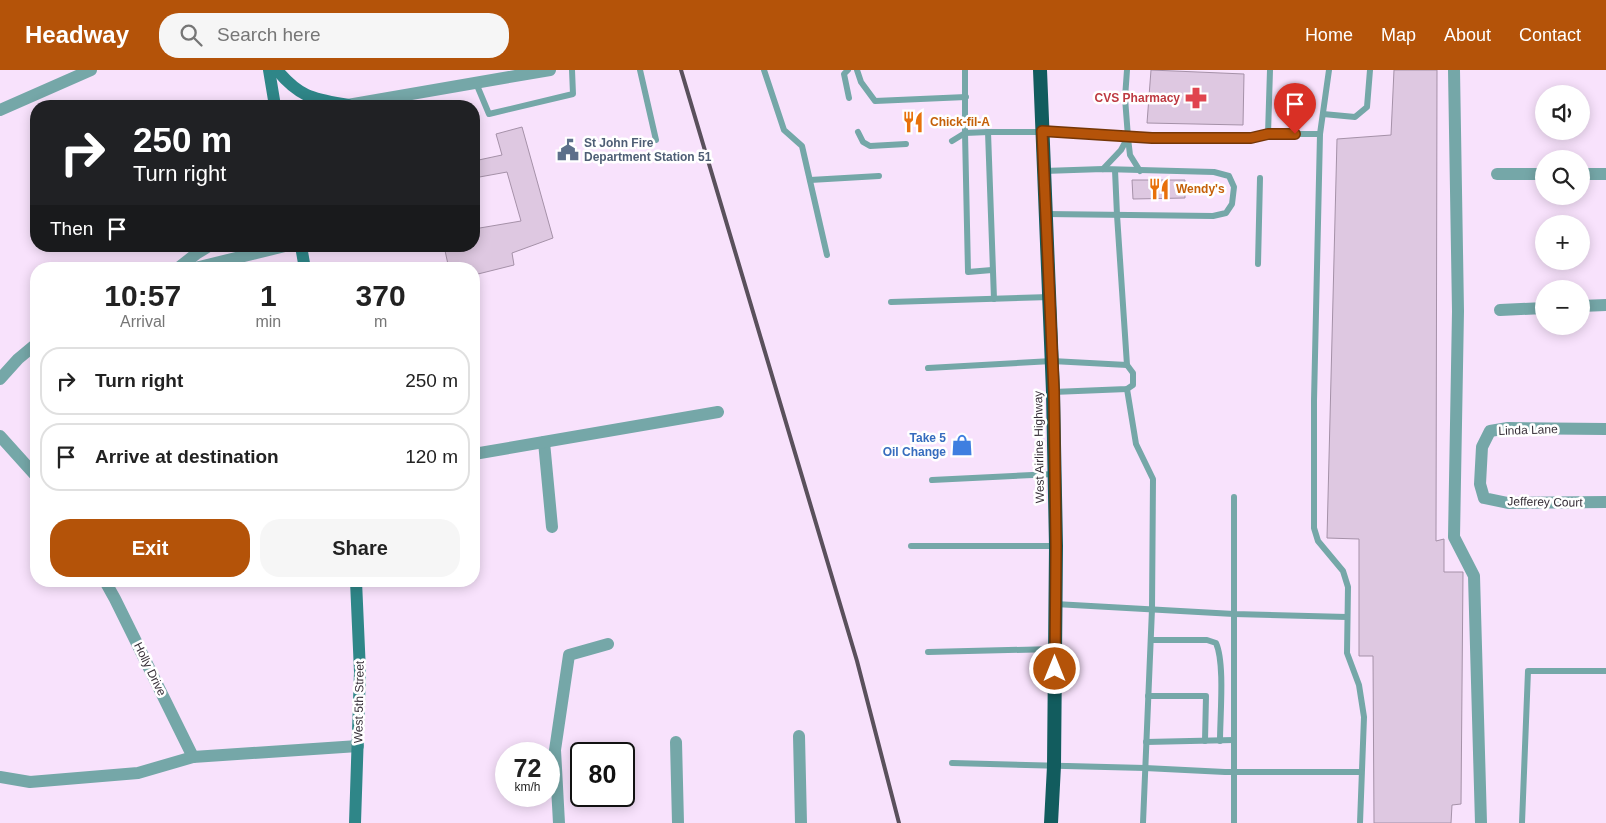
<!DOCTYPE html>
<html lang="en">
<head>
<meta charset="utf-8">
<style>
  :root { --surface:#fff; --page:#f6f6f6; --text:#222; --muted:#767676; --line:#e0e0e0; --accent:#b45309 }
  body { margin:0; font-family:Helvetica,sans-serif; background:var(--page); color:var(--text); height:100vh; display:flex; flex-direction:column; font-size:19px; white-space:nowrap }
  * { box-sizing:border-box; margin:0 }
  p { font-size:16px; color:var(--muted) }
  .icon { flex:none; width:28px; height:28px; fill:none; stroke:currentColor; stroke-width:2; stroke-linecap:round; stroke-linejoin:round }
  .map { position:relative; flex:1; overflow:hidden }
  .details { position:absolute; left:30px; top:192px; width:450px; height:325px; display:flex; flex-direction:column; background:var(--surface); border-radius:20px; box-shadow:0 2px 12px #0003 }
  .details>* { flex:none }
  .guide { position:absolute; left:30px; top:30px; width:450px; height:152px; border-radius:20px; box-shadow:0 2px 12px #0003; background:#202124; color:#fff; overflow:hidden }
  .controls { position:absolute; left:1535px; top:15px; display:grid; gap:10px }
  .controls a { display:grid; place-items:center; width:55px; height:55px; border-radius:50%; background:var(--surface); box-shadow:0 2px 12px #0003; font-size:25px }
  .speed { position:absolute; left:495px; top:672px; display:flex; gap:10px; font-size:25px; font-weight:700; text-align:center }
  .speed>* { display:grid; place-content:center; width:65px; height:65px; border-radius:50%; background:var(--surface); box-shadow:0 2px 12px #0003; line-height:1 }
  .speed small { font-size:12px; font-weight:400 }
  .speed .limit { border:2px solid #111; border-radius:8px; background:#fff; color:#111 }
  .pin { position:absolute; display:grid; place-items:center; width:42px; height:42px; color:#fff; margin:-51px -21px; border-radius:50% 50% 50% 0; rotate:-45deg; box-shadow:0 0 5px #0007 }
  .pin .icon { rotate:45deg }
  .me { position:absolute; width:55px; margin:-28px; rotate:0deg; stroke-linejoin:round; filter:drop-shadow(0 0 4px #0008) }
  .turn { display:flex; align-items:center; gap:18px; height:105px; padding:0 20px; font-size:22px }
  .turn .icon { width:65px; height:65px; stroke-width:2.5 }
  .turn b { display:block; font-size:35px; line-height:42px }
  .then { display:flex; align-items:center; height:48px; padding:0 20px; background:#0003; gap:10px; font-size:19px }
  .eta { display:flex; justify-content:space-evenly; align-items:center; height:85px; text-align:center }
  .eta b { font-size:30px; font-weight:700; line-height:35px }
  .action { display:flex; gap:10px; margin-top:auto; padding:10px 20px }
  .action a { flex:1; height:58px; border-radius:20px; background:var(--accent); color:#fff; font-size:20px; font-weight:700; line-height:58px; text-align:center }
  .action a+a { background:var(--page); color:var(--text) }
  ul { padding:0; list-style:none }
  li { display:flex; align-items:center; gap:15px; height:68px; margin:0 10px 8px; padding:0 10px; border:2px solid var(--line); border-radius:20px }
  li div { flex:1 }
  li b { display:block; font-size:19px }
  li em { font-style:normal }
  header { display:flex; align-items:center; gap:30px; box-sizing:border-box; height:70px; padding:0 25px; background:var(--accent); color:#fff }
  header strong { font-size:24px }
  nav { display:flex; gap:28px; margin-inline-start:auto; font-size:18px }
  .search { width:350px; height:45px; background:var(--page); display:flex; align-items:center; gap:12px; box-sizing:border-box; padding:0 18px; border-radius:20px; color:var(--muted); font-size:19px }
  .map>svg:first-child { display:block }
  .building { fill:#dec8e1; stroke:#a591a8 }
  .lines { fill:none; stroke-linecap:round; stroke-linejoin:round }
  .service { stroke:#75a7a8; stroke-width:6 }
  .minor { stroke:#75a7a8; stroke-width:12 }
  .tertiary { stroke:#75a7a8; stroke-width:12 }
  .secondary { stroke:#2f8688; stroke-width:12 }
  .trunk { stroke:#125c5e; stroke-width:14 }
  .rail { stroke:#5a505c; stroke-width:4 }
  .route-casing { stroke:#753606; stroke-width:12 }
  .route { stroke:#b45309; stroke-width:9 }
  .labels { text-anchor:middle; stroke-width:5; stroke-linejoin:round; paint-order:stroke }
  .health-label { font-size:12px; font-weight:bold; fill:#be3a42; stroke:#fff; text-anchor:end }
  .food-label { font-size:12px; font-weight:bold; fill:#c56008; stroke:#fff; text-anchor:start }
  .service-label { font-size:12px; font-weight:bold; fill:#4e5e75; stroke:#fff; text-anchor:start }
  .street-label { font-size:12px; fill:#372f38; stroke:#fff }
  .shop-label { font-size:12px; font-weight:bold; fill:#366cbe; stroke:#fff; text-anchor:end }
</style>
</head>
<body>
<header>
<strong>Headway</strong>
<div class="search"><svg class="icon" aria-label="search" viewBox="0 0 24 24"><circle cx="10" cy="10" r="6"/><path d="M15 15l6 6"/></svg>Search here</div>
<nav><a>Home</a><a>Map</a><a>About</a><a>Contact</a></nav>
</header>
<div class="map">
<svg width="1606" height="753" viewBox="0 0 1606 753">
  <rect width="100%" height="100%" fill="#f8e2fc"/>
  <g class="building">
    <path d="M1151,0l93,4 -1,51 -96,-2z"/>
    <path d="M1394,0h43l-1,471 8,-2v33h19l-2,232 -9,1 -1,18h-77l-1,-167h-14v-117l-32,-1 10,-399 54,-4z"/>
    <path d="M522,57l31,111 -41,15 2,12 -40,10v-6h-25l-5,-23h30v-17l47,-8 -14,-49 -33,6v-17l28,-6 -6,-21z"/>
    <path d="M1132,110h53v18l-52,1z"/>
  </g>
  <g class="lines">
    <g class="service">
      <path d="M640,0l16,70"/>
      <path d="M764,0l20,60 18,16 25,109"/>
      <path d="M848,0l-4,4 5,24"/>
      <path d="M857,0l4,12 14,19 91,-4"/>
      <path d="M965,0v63l23,-1"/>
      <path d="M1127,0l-2,28 3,39 123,1 17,-4h52"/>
      <path d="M1329,0l-9,64 -6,267v127l4,13 25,30 5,16 -1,66 12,32 5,32 -4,106"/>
      <path d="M476,13l13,31 84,-20 -1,-24"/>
      <path d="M1323,44l32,3 12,-10 3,-37"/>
      <path d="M858,62l5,10 7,4 36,-2"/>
      <path d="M965,63l3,139 24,-2"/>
      <path d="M1268,64l2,-64"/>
      <path d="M1128,68l2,17 10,16"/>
      <path d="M952,71l13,-8"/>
      <path d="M1103,99l18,-19 7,-13"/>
      <path d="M1115,100l2,45 10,150"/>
      <path d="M1044,101l59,-2 111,3 15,4 5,11 -2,17 -6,9 -13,3 -167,-2"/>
      <path d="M810,110l69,-4"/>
      <path d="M1258,194l2,-86"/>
      <path d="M994,229l-6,-167h89l51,5"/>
      <path d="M891,232l159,-5"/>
      <path d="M928,298l124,-7 75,4 6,8v12l-6,4 -74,3"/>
      <path d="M1127,319l9,55 17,35 -1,130 -9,214"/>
      <path d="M932,410l122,-6"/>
      <path d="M911,476h145"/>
      <path d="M1055,534l179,10 113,3"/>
      <path d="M1151,570h56l9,3c9,20 4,73 4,98"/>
      <path d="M928,582l127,-3"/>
      <path d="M1148,626h58l-1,45"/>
      <path d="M1146,672l88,-2"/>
      <path d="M952,693l193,5 80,4h136"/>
      <path d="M1234,753v-326"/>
      <path d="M1522,753l6,-152h78"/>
    </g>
    <g class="minor">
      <path d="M1454,0l4,241 -4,226 20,39 7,247"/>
      <path d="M0,40l91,-40"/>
      <path d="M1497,104h47"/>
      <path d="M1581,104h25"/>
      <path d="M177,199l19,-15 13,-8"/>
      <path d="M191,199l94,-23"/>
      <path d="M1581,236l25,-1"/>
      <path d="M1500,240l44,-2"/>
      <path d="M0,309l18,-20 18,-15"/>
      <path d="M1606,359l-98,-1 -18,3 -8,16 -2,37 4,14 24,5 98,-1"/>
      <path d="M0,366l36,40"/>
      <path d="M544,372l8,85"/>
      <path d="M474,384l244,-42"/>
      <path d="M105,511l10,18 78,158"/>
      <path d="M799,666l2,87"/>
      <path d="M676,672l2,81"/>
      <path d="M0,707l30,5 108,-9 55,-16 165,-11"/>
      <path d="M559,753l-4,-73 14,-95 39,-11"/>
    </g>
    <path class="tertiary" d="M342,36l208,-36"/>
    <g class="secondary">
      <path d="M269,0l6,36"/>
      <path d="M277,0c23,28 37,29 71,35"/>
      <path d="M301,176l4,23"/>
      <path d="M355,753l5,-151 -4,-91"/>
    </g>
    <path class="trunk" d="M1040,0l13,322 3,154 -2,220 -3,57"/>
    <path class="rail" d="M681,0l176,591 42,162"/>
  </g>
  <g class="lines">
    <g class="route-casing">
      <path id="route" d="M1055,599l1,-123 -2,-154 -12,-261 110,7h99l17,-4h27"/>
    </g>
    <use href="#route" class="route"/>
  </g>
  <defs>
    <g id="pharmacy-bare" transform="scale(1.725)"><path d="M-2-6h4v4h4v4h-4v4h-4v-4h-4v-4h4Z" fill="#e0444e" stroke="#fff" stroke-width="2.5" paint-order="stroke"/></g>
    <g id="restaurant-bare" transform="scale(1.725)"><path d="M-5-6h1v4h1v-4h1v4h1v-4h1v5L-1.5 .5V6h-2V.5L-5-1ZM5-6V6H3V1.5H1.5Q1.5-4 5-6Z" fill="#e8710a" stroke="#fff" stroke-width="2.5" paint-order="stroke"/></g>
    <g id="civic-bare" transform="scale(1.725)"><path d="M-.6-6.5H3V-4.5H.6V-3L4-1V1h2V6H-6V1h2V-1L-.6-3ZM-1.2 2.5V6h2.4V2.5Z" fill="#5c6f8a" stroke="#fff" stroke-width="2.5" paint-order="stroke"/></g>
    <g id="shop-bare" transform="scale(1.725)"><path d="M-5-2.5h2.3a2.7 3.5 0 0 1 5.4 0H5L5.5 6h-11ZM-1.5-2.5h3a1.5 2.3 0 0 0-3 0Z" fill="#3f7fe0" stroke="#fff" stroke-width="2.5" paint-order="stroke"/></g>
  </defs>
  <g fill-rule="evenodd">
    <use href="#pharmacy-bare" x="1196" y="28"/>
    <use href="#restaurant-bare" x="913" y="52"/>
    <use href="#civic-bare" x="568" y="80"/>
    <use href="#restaurant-bare" x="1159" y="119"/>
    <use href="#shop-bare" x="962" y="375"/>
  </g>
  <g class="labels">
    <g class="health-label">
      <text x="1180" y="32">CVS Pharmacy</text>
    </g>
    <g class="food-label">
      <text x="930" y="56">Chick-fil-A</text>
      <text x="1176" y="123">Wendy's</text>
    </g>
    <g class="service-label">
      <text x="584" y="77">St John Fire<tspan x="584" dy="14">Department Station 51</tspan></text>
    </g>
    <g class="street-label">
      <text transform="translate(1528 360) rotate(-2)" y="4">Linda Lane</text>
      <text transform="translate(1039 377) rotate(-91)" y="4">West Airline Highway</text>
      <text transform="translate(1545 432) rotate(1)" y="4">Jefferey Court</text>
      <text transform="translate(150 599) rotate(64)" y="4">Holly Drive</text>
      <text transform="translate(359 632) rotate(-89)" y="4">West 5th Street</text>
    </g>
    <g class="shop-label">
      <text x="946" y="372">Take 5<tspan x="946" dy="14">Oil Change</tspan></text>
    </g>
  </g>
</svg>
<div class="controls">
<a><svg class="icon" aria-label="sound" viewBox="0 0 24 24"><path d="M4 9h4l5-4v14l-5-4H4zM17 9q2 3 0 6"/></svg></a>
<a><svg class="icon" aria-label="search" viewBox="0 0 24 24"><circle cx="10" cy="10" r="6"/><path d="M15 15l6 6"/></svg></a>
<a>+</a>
<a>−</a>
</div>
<div class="speed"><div>72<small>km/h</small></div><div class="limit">80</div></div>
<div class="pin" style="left:1295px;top:64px;background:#d93025"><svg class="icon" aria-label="arrive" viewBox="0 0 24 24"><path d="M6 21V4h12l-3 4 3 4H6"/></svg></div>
<svg class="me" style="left:1055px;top:599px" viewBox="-20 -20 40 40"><circle r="17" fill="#b45309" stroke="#fff" stroke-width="3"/><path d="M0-11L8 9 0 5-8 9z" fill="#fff"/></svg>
<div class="guide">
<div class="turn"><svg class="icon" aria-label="right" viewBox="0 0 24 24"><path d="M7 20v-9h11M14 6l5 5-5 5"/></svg><div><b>250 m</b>Turn right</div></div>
<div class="then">Then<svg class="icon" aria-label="arrive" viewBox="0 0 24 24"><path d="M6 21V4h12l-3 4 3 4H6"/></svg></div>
</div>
<section class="details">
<div class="eta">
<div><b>10:57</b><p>Arrival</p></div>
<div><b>1</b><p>min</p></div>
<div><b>370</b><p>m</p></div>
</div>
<ul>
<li><svg class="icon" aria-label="right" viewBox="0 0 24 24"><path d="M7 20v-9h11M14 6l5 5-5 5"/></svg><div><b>Turn right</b></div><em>250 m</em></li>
<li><svg class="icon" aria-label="arrive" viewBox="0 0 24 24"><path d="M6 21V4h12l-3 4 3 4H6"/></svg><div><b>Arrive at destination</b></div><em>120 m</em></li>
</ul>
<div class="action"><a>Exit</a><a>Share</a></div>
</section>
</div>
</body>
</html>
